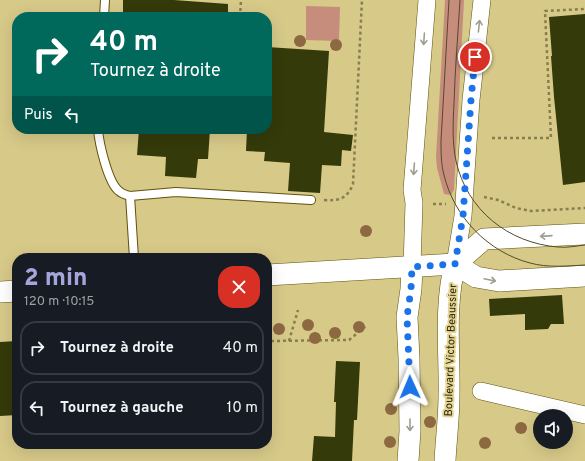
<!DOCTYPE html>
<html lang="fr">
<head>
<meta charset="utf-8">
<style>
  :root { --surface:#171b24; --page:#20242c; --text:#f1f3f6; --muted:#9ea1a6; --line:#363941; --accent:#a4a5db }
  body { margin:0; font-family:Overpass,sans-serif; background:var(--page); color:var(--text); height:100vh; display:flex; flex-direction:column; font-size:15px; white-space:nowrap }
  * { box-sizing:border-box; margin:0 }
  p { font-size:13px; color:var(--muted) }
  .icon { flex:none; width:22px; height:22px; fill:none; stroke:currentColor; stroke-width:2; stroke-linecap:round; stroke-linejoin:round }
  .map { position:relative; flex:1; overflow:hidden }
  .panel { position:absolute; left:12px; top:253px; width:260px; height:196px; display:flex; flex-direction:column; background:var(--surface); border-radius:16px; box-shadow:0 4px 16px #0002 }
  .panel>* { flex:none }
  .hud { position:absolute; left:12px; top:12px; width:260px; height:122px; border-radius:16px; box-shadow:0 4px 16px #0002; background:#00695c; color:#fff; overflow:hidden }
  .fabs { position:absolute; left:533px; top:409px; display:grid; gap:8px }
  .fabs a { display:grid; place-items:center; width:40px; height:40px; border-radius:50%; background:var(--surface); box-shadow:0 4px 16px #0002; font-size:20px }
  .pin { position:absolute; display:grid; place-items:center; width:34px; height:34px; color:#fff; margin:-17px; border:2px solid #fff; border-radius:50%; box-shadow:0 1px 4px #0007 }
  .me { position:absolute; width:44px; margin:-22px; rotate:359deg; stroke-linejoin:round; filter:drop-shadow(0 0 3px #0008) }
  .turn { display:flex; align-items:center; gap:14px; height:84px; padding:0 12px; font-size:18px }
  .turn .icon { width:52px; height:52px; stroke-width:2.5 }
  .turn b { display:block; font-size:28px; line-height:34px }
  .then { display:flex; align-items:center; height:38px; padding:0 12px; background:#0003; gap:8px; font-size:15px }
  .round { display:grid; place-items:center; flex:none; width:42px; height:42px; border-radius:16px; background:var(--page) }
  .overview { display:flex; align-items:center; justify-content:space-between; height:68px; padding:0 12px }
  h1 { font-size:24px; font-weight:800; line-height:30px; color:var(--accent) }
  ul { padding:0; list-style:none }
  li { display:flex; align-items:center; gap:12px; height:54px; margin:0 8px 6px; padding:0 4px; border:2px solid var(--line); border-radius:16px }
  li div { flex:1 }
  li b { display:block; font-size:15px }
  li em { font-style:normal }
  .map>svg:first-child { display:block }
  .green { fill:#c68d7d }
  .building { fill:#343a0a }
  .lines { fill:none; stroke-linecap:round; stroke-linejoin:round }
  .service-casing { stroke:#5f520b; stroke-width:10 }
  .minor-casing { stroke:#5f520b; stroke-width:18 }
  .tertiary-casing { stroke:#5f520b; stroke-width:22 }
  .path { stroke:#887e4e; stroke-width:2.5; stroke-dasharray:3 3; stroke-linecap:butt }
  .service { stroke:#fff; stroke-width:8 }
  .minor { stroke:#fff; stroke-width:17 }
  .tertiary { stroke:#fff; stroke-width:21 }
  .tram { stroke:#534b27; stroke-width:1 }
  .tree { fill:#8d6942 }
  .oneway { stroke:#a09d91 }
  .route { stroke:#1a73e8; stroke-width:7; stroke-dasharray:0 12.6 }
  .labels { text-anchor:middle; stroke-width:4; stroke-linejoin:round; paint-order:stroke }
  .street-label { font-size:11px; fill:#2b250a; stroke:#e5d695 }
</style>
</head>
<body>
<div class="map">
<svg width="585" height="461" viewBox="0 0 585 461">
  <rect width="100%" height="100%" fill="#d7c988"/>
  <g class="green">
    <path d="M445,0h19l-10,190 -3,5 -7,-1 -7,-26 -1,-11z"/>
    <path d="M306,6l34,1 -1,34 -33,-1z"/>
  </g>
  <g class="building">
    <path d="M123,0h51l54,4v13h-105z"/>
    <path d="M585,14v168l-22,3 -9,-88 -3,-41h1l-3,-39z"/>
    <path d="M267,47l62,4 -5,81 29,3 -2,16 -9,-1 -1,16 -19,-1 -2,28 -32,-2 2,-28 -26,-2 1,-9 -19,-1 1,-22h20z"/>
    <path d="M139,129h71l-2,30h-10l-2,19 -31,-2 1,-19 -29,-2z"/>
    <path d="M562,295l2,29h-13l-3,5 -23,1v-16l-35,2 -1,-17z"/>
    <path d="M17,341v74l-17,1v-74z"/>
    <path d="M336,361l24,1 -3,58h-3l-2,41h-40l2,-25 21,1 1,-35h-2z"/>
  </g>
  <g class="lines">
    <g class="service-casing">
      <g id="service">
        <path d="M104,17l1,-17"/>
        <path d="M98,129c1,14 10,54 21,62 3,3 7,4 11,5l46,-4 135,8"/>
        <path d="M130,196l4,62"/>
      </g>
    </g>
    <g class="minor-casing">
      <g id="minor">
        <path d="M455,264l8,-48 8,-116 11,-100"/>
        <path d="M412,267l2,-64 -2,-13 15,-190"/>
        <path d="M481,391l104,24"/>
      </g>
    </g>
    <g class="tertiary-casing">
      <g id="tertiary">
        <path d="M455,264l29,-25 101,-5"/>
        <path d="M267,275l188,-11 21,13 23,4 86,-5"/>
        <path d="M0,292l17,-1"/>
        <path d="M408,461l2,-30 -1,-73 -2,-41 4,-28 1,-22"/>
        <path d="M445,461c1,-21 4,-43 4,-65 1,-43 -5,-89 6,-132"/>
      </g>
    </g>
    <g class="path">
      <path d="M240,17l1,-17"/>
      <path d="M492,138h59l-6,-127 40,-2"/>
      <path d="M484,197l14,3 18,8 15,3 54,-3"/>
      <path d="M324,200c15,1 23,-1 29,-16l9,-184"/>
      <path d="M433,204h13"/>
      <path d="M271,341l78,-1 17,-14"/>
      <path d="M289,341l9,-31"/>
    </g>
    <use href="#service" class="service"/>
    <use href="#minor" class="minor"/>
    <use href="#tertiary" class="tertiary"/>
    <g class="tram">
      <path d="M449,0l-8,141c0,11 0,23 3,34 10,42 44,77 86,88 18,5 37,3 55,2"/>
      <path d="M460,0c-2,34 -5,69 -6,103 -1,20 -2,39 2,58 11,49 52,82 102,86 9,1 18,-1 27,-2"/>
    </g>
  </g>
  <g class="tree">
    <circle cx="300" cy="41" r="6"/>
    <circle cx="336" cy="45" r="6"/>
    <circle cx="366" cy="231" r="6"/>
    <circle cx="308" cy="325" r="6"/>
    <circle cx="359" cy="327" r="6"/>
    <circle cx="279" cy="329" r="6"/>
    <circle cx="335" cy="333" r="6"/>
    <circle cx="315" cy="338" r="6"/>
    <circle cx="391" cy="409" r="6"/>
    <circle cx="430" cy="422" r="6"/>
    <circle cx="521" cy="428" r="6"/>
    <circle cx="390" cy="442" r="6"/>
    <circle cx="485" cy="443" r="6"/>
  </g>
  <defs><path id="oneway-shaft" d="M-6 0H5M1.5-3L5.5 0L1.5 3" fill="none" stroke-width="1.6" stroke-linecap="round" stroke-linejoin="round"/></defs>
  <g class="oneway">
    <use href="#oneway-shaft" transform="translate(479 26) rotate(-84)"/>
    <use href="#oneway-shaft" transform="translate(424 39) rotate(94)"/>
    <use href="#oneway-shaft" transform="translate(414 169) rotate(94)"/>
    <use href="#oneway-shaft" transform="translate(546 236) rotate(176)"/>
    <use href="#oneway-shaft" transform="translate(490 280) rotate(12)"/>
    <use href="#oneway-shaft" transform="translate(410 425) rotate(90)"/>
  </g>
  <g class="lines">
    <path class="route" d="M410,387l-3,-70 4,-28 1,-22 43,-3 8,-48 8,-116 4,-43"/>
  </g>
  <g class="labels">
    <g class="street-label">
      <text transform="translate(450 350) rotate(-88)" y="4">Boulevard Victor Beaussier</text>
    </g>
  </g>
</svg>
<div class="fabs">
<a><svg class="icon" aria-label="sound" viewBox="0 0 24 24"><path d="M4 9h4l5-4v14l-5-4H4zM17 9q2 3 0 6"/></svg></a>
</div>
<div class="pin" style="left:475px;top:57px;background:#d93025"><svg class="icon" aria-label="arrive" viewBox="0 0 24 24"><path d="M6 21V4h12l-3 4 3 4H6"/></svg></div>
<svg class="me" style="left:410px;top:387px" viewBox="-20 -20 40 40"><path d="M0-17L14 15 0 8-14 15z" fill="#1a73e8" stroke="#fff" stroke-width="4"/></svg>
<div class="hud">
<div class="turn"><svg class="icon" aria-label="right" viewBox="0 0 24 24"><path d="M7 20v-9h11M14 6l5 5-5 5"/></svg><div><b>40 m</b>Tournez à droite</div></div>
<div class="then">Puis<svg class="icon" aria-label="left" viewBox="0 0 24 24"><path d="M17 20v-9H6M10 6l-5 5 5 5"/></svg></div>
</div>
<section class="panel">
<div class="overview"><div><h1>2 min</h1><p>120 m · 10:15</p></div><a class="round" style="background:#d93025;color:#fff"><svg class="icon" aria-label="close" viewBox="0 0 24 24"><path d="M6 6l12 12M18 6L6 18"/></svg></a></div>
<ul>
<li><svg class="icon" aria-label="right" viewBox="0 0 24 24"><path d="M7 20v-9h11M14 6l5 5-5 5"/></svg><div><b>Tournez à droite</b></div><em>40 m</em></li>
<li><svg class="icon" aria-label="left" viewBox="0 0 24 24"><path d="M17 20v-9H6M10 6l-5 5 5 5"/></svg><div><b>Tournez à gauche</b></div><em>10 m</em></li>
</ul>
</section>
</div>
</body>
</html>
